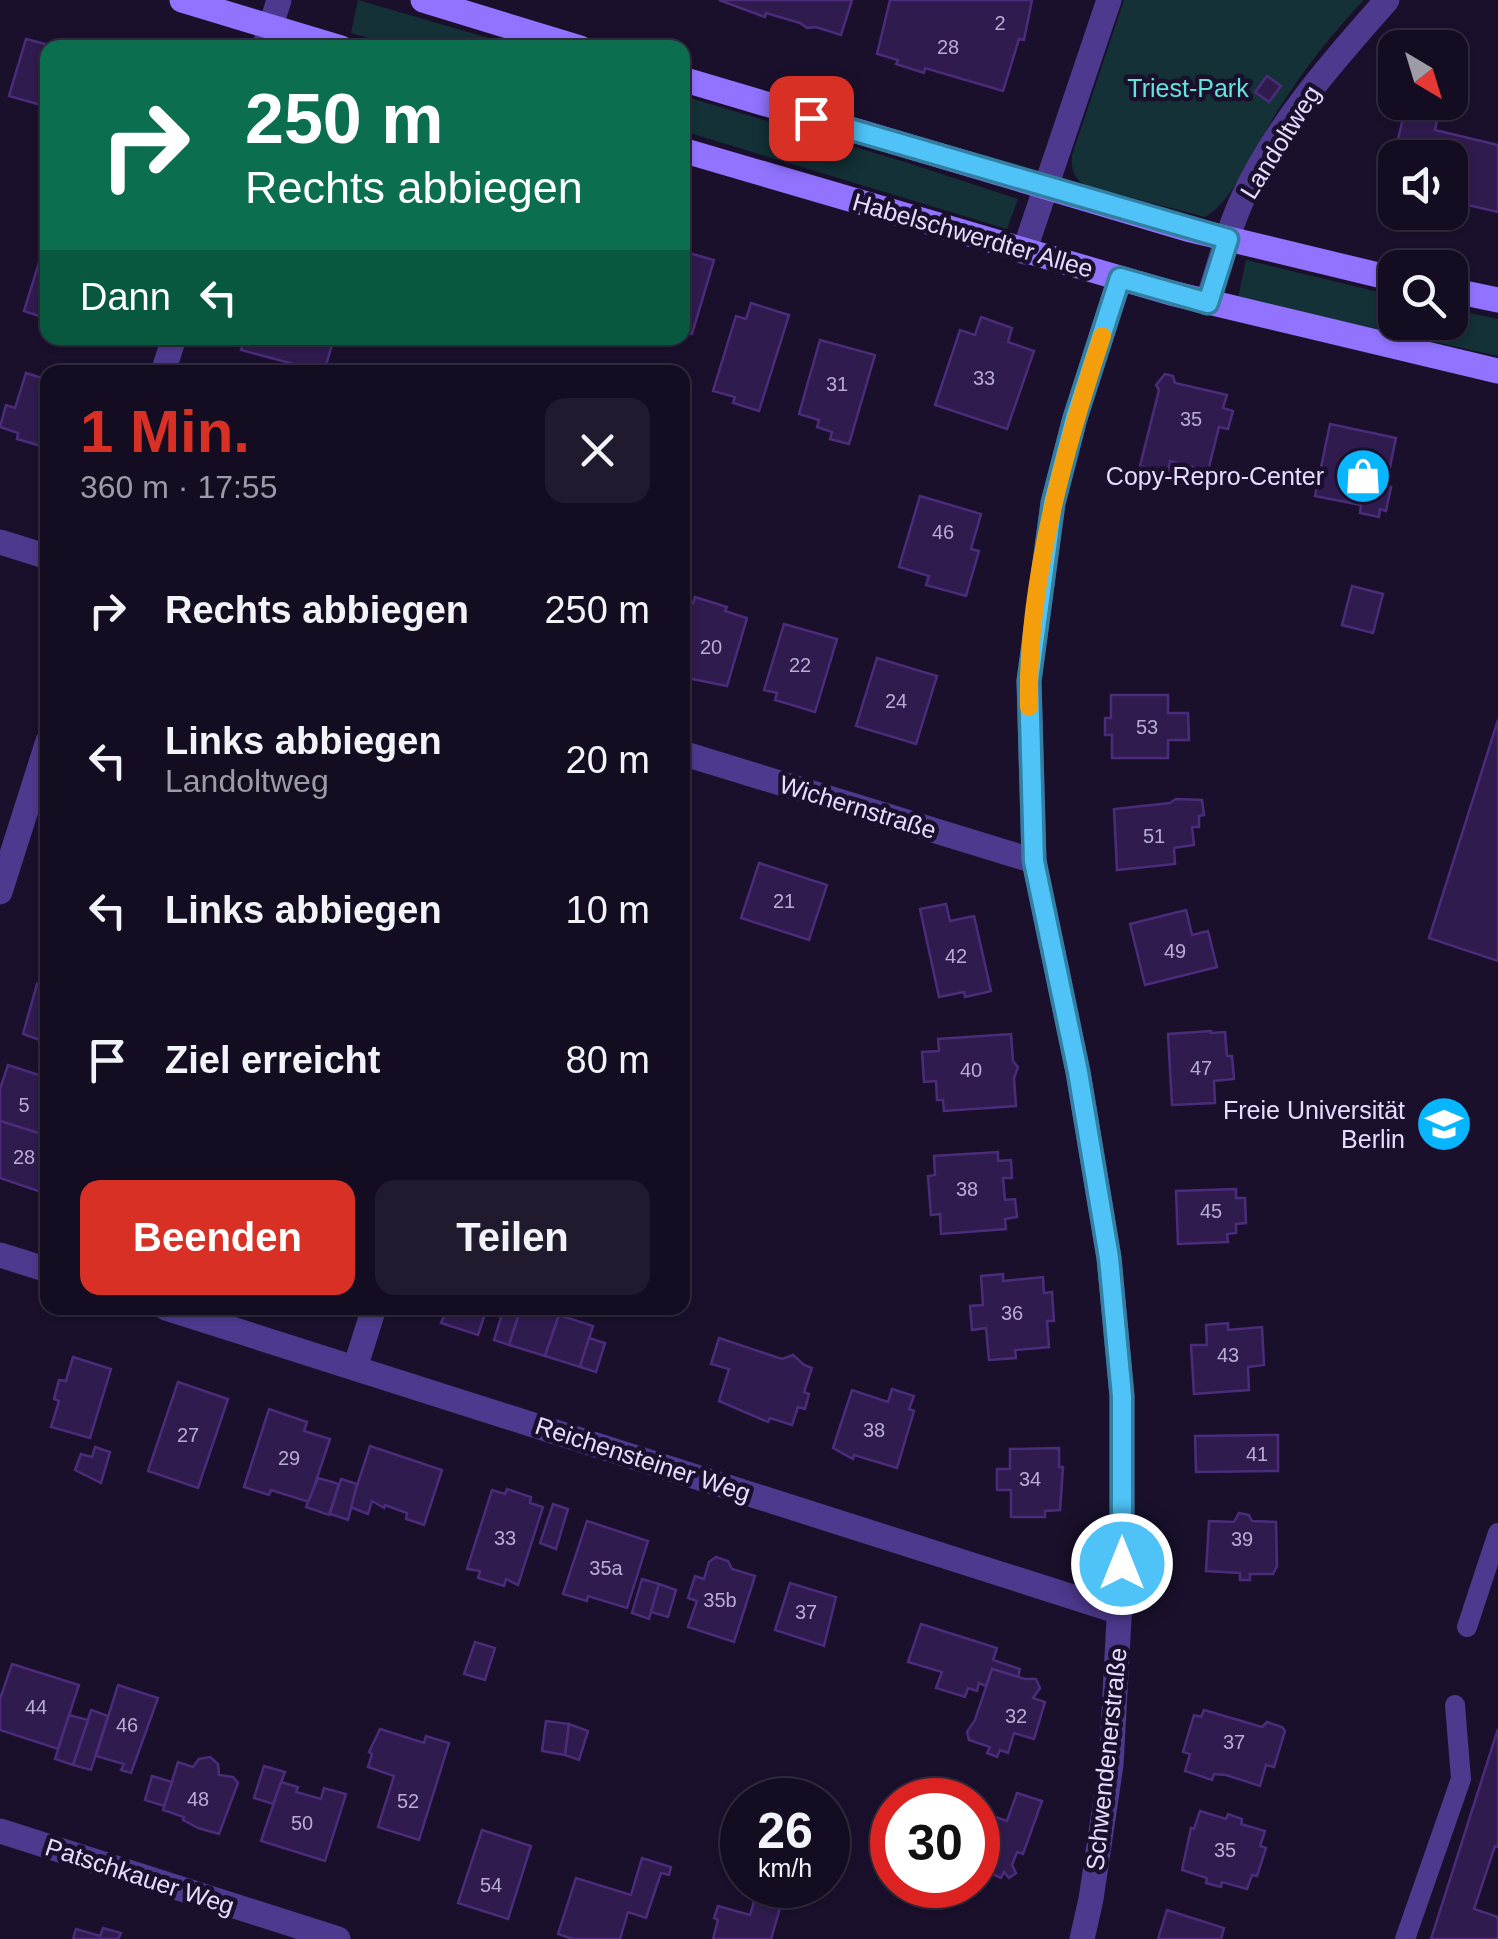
<!DOCTYPE html>
<html lang="de">
<head>
<meta charset="utf-8">
<style>
  :root { --surface:#140c21; --page:#211a2e; --text:#f1f3f6; --muted:#9d9ba5; --line:#332c3f; --accent:#d93025 }
  body { margin:0; font-family:Helvetica,sans-serif; background:var(--page); color:var(--text); height:100vh; display:flex; flex-direction:column; font-size:38px; white-space:nowrap }
  * { box-sizing:border-box; margin:0 }
  p { font-size:32px; color:var(--muted) }
  .icon { flex:none; width:55px; height:55px; fill:none; stroke:currentColor; stroke-width:2; stroke-linecap:round; stroke-linejoin:round }
  .map { position:relative; flex:1; overflow:hidden }
  .panel { position:absolute; left:40px; top:365px; width:650px; height:950px; display:flex; flex-direction:column; background:var(--surface); border-radius:20px; box-shadow:0 2px 8px #0004,0 0 0 2px var(--line) }
  .panel>* { flex:none }
  .guide { position:absolute; left:40px; top:40px; width:650px; height:305px; border-radius:20px; box-shadow:0 2px 8px #0004,0 0 0 2px var(--line); background:#0b6e4f; color:#fff; overflow:hidden }
  .needle { width:65px; rotate:142deg }
  .controls { position:absolute; left:1378px; top:30px; display:grid; gap:20px }
  .controls a { display:grid; place-items:center; width:90px; height:90px; border-radius:20px; background:var(--surface); box-shadow:0 2px 8px #0004,0 0 0 2px var(--line); font-size:50px }
  .speed { position:absolute; left:720px; top:1778px; display:flex; gap:20px; font-size:50px; font-weight:700; text-align:center }
  .speed>* { display:grid; place-content:center; width:130px; height:130px; border-radius:50%; background:var(--surface); box-shadow:0 2px 8px #0004,0 0 0 2px var(--line); line-height:1 }
  .speed small { font-size:25px; font-weight:400 }
  .speed .limit { border:15px solid #d22; background:#fff; color:#111 }
  .pin { position:absolute; display:grid; place-items:center; width:85px; height:85px; color:#fff; margin:-42px; border-radius:20px; box-shadow:0 5px 15px #0006 }
  .me { position:absolute; width:110px; margin:-55px; rotate:0deg; stroke-linejoin:round; filter:drop-shadow(0 0 8px #0008) }
  .turn { display:flex; align-items:center; gap:35px; height:210px; padding:0 40px; font-size:45px }
  .turn .icon { width:130px; height:130px; stroke-width:2.5 }
  .turn b { display:block; font-size:70px; line-height:85px }
  .then { display:flex; align-items:center; height:95px; padding:0 40px; background:#0003; gap:20px; font-size:38px }
  .round { display:grid; place-items:center; flex:none; width:105px; height:105px; border-radius:20px; background:var(--page) }
  .summary { display:flex; align-items:center; justify-content:space-between; height:170px; padding:0 40px }
  h1 { font-size:60px; font-weight:700; line-height:75px; color:var(--accent) }
  .primary-button { display:flex; gap:20px; margin-top:auto; padding:20px 40px }
  .primary-button a { flex:1; height:115px; border-radius:20px; background:var(--accent); color:#fff; font-size:40px; font-weight:700; line-height:115px; text-align:center }
  .primary-button a+a { background:var(--page); color:var(--text) }
  ul { padding:0; list-style:none }
  li { display:flex; align-items:center; gap:30px; height:150px; padding:0 40px }
  li div { flex:1 }
  li b { display:block; font-size:38px }
  li em { font-style:normal }
  .map>svg:first-child { display:block }
  .green { fill:#133137 }
  .building { fill:#2f1b4e; stroke:#4b2c7b; stroke-width:2.5 }
  .lines { fill:none; stroke-linecap:round; stroke-linejoin:round }
  .service { stroke:#4d398d; stroke-width:20 }
  .minor { stroke:#4d398d; stroke-width:25 }
  .secondary { stroke:#9173ff; stroke-width:25 }
  .route-casing { stroke:#337fa1; stroke-width:25 }
  .route { stroke:#4fc3f7; stroke-width:18 }
  .slow { stroke:#f59e0b; stroke-width:18 }
  .labels { text-anchor:middle; stroke-width:9; stroke-linejoin:round; paint-order:stroke }
  .number-label { font-size:20px; fill:#b8acd3 }
  .park-label { font-size:25px; fill:#61e6de; stroke:#1a102c }
  .street-label { font-size:25px; fill:#e6dcff; stroke:#1a102c }
  .poi-label { font-size:25px; fill:#e6dcff; stroke:#1a102c; text-anchor:end }
</style>
</head>
<body>
<div class="map">
<svg width="1498" height="1939" viewBox="0 0 1498 1939">
  <rect width="100%" height="100%" fill="#1a102c"/>
  <g class="green">
    <path d="M358,0l161,47h-119l-49,-14z"/>
    <path d="M1124,0h240c-32,33 -61,71 -86,110 -19,30 -43,91 -73,107l-121,-32c-11,-9 -13,-16 -12,-30z"/>
    <path d="M683,96l222,66 113,37 -11,30 -324,-98z"/>
    <path d="M1246,260l149,36v26h55v-13l48,10v37l-260,-58z"/>
  </g>
  <g class="building">
    <path d="M719,0h133l-11,35 -25,-8 -9,1 -7,-5 -34,-10 -1,4z"/>
    <path d="M890,0h142l-8,40 -5,-1 -16,52 -78,-23 -1,5 -28,-9 2,-4 -21,-6z"/>
    <path d="M26,39l23,6 -1,62 -39,-11z"/>
    <path d="M1267,76l14,10 -12,16 -14,-10z"/>
    <path d="M1407,102h34l-6,28 63,15v67l-48,-11v-43h-55v20l-6,-2z"/>
    <path d="M682,251l32,9 -22,74 -10,-3z"/>
    <path d="M42,253l6,1v65l-24,-8z"/>
    <path d="M751,303l38,12 -30,96 -26,-8 2,-6 -22,-6 23,-75 10,3z"/>
    <path d="M981,317l31,11 -4,14 26,9 -27,78 -72,-24 25,-75 15,5z"/>
    <path d="M245,338h89l-10,34 -83,-22z"/>
    <path d="M820,340l55,15 -26,89 -19,-5 2,-7 -15,-5 2,-7 -20,-6z"/>
    <path d="M26,373l22,7v68l-31,-9 1,-6 -18,-6 6,-22 9,3z"/>
    <path d="M1165,374l8,2 2,7 52,12 -4,13 10,3 -5,18 -9,-2 -11,44 -38,-10 -2,12 -28,-7 19,-76 -3,-5z"/>
    <path d="M1330,424l66,14 -10,48 5,1 -5,24 -6,-2 -1,8 -19,-4 1,-8 -46,-9z"/>
    <path d="M920,496l61,18 -10,35 8,2 -13,45 -40,-11 3,-9 -30,-9z"/>
    <path d="M1352,586l31,8 -10,39 -31,-8z"/>
    <path d="M695,597l32,10 -2,4 22,7 -20,68 -45,-9v-77l11,3z"/>
    <path d="M784,624l53,15 -22,73 -40,-12 2,-7 -13,-3z"/>
    <path d="M877,658l60,18 -21,68 -60,-18z"/>
    <path d="M1111,695h57v18h20l1,27h-21v18h-56v-23h-7v-17h6z"/>
    <path d="M1498,720v241l-69,-23z"/>
    <path d="M1176,799l26,1 2,15 -5,1v11h-7l2,18 -20,3 1,16 -58,6 -3,-61 56,-6z"/>
    <path d="M759,863l68,22 -18,55 -68,-22z"/>
    <path d="M946,904l4,17 24,-5 17,75 -26,6 -1,-5 -25,5 -19,-88z"/>
    <path d="M1186,910l6,25 16,-4 9,36 -72,18 -15,-61z"/>
    <path d="M44,980l4,2v61l-25,-9 14,-50 5,2z"/>
    <path d="M1211,1031v2l14,-1 2,24h5l2,23 -20,2 1,22 -43,2 -4,-71z"/>
    <path d="M1011,1034l2,27 5,6 -4,11 2,28 -72,5 -1,-11h-6l-1,-19 -12,1 -2,-30 17,-1 -1,-12z"/>
    <path d="M8,1065l40,13v58l-48,-15v-32z"/>
    <path d="M0,1121l48,15 -1,58 -47,-16z"/>
    <path d="M998,1152v9l13,-1 1,18h-9l2,22 10,-1 2,18 -12,2 1,10 -65,5 -1,-20 -9,1 -3,-39 7,-1 -1,-19z"/>
    <path d="M1236,1189v9h9l1,25 -10,1v9l-9,1 1,8 -50,2 -2,-53z"/>
    <path d="M1003,1274v7l40,-4 1,16 8,-1 2,29h-7l2,26 -34,3 1,8 -27,2 -3,-32 -14,2 -2,-24 13,-1 -2,-29z"/>
    <path d="M447,1308h40l-9,27 -37,-12z"/>
    <path d="M521,1308l38,7 -14,41 -36,-11z"/>
    <path d="M503,1311l15,5 -9,29 -15,-5z"/>
    <path d="M559,1315l34,11 -13,41 -35,-11z"/>
    <path d="M1228,1323v7l34,-3 2,38 -16,2 1,23 -55,4 -3,-49h16l-1,-20z"/>
    <path d="M589,1338l16,5 -9,29 -16,-5z"/>
    <path d="M719,1338l63,21 11,-4 11,10 8,3 -8,24 5,2 -4,15 -7,-2 -6,18 -22,-7 -2,4 -49,-21 10,-32 -18,-5z"/>
    <path d="M73,1357l38,12 -21,69 -39,-11 8,-26 -5,-2 5,-19 7,1z"/>
    <path d="M178,1382l50,17 -30,89 -50,-17z"/>
    <path d="M892,1389l22,7 -5,13 5,2 -17,57 -43,-13 -1,4 -20,-11 19,-58 36,12z"/>
    <path d="M269,1409l38,13 -3,9 26,8 -21,63 -38,-12 -2,5 -25,-8z"/>
    <path d="M1278,1435v36l-82,1 -1,-36z"/>
    <path d="M370,1446l72,24 -18,55 -18,-6 1,-6 -22,-8 -1,3 -12,-7 -4,13 -18,-7z"/>
    <path d="M95,1447l15,5 -9,31 -26,-13 6,-16 11,3z"/>
    <path d="M1059,1448v19h4l-3,43 -15,1v6h-34v-27h-14v-21h13v-20z"/>
    <path d="M318,1478l21,6 -10,31 -23,-8z"/>
    <path d="M341,1479l16,5 -9,36 -18,-6z"/>
    <path d="M507,1489l24,8 -1,6 13,4 -25,78 -12,-6 -2,7 -26,-8 2,-7 -13,-2 25,-79 13,4z"/>
    <path d="M553,1504l15,5 -12,40 -16,-6z"/>
    <path d="M1239,1513l10,2 3,6 24,1 1,44 -4,8h-23v6h-10v-7l-34,-2 3,-50 25,1z"/>
    <path d="M587,1521l61,20 -21,67 -39,-12 -1,5 -24,-7z"/>
    <path d="M716,1557l12,4 4,8 23,7 -21,66 -46,-15 9,-26 -9,-3 7,-22 9,3 5,-17z"/>
    <path d="M642,1579l17,5 -10,35 -17,-6z"/>
    <path d="M790,1583l46,14 -12,49 -49,-16z"/>
    <path d="M659,1584l17,6 -8,27 -17,-5z"/>
    <path d="M921,1624l76,24 -4,12 27,9 -2,8 -26,-8 -6,17 -7,-3 -2,8 -9,-3 -3,9 -29,-9 6,-16 -34,-10z"/>
    <path d="M475,1642l20,6 -10,32 -21,-6z"/>
    <path d="M12,1664l67,21 -21,64 -58,-19v-31z"/>
    <path d="M992,1669l33,10h11l4,9 -7,10 12,4 -11,37 -20,-6 -6,20 -8,-3 -3,7 -10,-4 3,-6 -21,-7 -2,-8 8,-12z"/>
    <path d="M118,1685l40,13 -27,75 -10,-3 3,-6 -28,-8z"/>
    <path d="M91,1710l17,6 -17,54 -18,-5z"/>
    <path d="M1204,1710l58,17 5,-5 15,5 3,4 -11,36 -8,-2 -6,21 -34,-11 -12,-1 -2,6 -27,-9 5,-17 -7,-2 11,-37 7,2z"/>
    <path d="M69,1715l19,5 -15,45 -18,-6z"/>
    <path d="M546,1721l23,3 -4,31 -23,-4z"/>
    <path d="M569,1724l19,7 -9,29 -14,-5z"/>
    <path d="M380,1729l44,14 2,-7 23,7 -30,97 -41,-13 16,-51 -26,-9 4,-13 -3,-2z"/>
    <path d="M1498,1729v118l-3,-1 -21,63 24,8v22h-67z"/>
    <path d="M210,1757l8,7 1,11 14,2 5,6 -19,51 -21,-6 -15,-8 1,-3 -21,-7 15,-48 15,5 6,-8z"/>
    <path d="M264,1766l21,6 -12,32 -19,-6z"/>
    <path d="M152,1776l20,6 -8,24 -19,-6z"/>
    <path d="M281,1782l17,5 -2,5 25,7 3,-11 22,6 -21,67 -64,-20z"/>
    <path d="M1017,1793l25,8 -19,53 -6,-2 -5,13 4,8 -7,5 -5,-6 -3,6 -23,-10v-57l29,10z"/>
    <path d="M1200,1811l26,8 2,-5 14,5 -1,5 24,7 -5,15 6,2 -9,28 -5,-1 -5,14 -25,-7 -1,5 -15,-4 1,-5 -25,-8 9,-42 3,1z"/>
    <path d="M482,1830l49,16 -23,73 -50,-16z"/>
    <path d="M642,1858l29,9 -2,8 -8,-2 -15,45 -18,-6 -8,27h-47l-15,-5 18,-56 55,17z"/>
    <path d="M754,1901l26,7 -9,31h-58l5,-19 -4,-2 4,-12 32,9z"/>
    <path d="M1167,1910l57,18 -3,11h-63z"/>
    <path d="M103,1928l18,5 -3,6h-45l3,-10 24,7z"/>
  </g>
  <g class="lines">
    <g class="service">
      <path d="M1467,1627l31,-94"/>
      <path d="M1405,1939l56,-160 -6,-74"/>
    </g>
    <g class="minor">
      <path d="M264,48l15,-48"/>
      <path d="M1024,252l85,-252"/>
      <path d="M1207,303c11,-34 20,-70 35,-103 34,-75 91,-139 145,-200"/>
      <path d="M163,372l11,-34"/>
      <path d="M0,542l48,15"/>
      <path d="M682,753l352,108"/>
      <path d="M0,892l48,-151"/>
      <path d="M0,1255l48,15"/>
      <path d="M166,1308l954,304"/>
      <path d="M355,1368l19,-60"/>
      <path d="M0,1831l338,108"/>
      <path d="M1082,1939l9,-40 20,-134 11,-200v-169l-13,-138 -31,-186 -44,-211 -5,-180 24,-178 22,-85 45,-140"/>
    </g>
    <g class="secondary">
      <path d="M182,0l159,48"/>
      <path d="M423,0l157,48"/>
      <path d="M682,79l505,150 208,50"/>
      <path d="M682,150l489,143 327,78"/>
      <path d="M1450,290l48,10"/>
    </g>
  </g>
  <g class="lines">
    <g class="route-casing">
      <path id="route" d="M811,118l417,121 -20,64 -88,-25 -45,140 -22,85 -24,178 5,180 44,211 31,186 13,138v168"/>
    </g>
    <use href="#route" class="route"/>
    <path class="slow" d="M1029,707c-3,-122 35,-256 73,-371"/>
  </g>
  <defs>
    <g id="shop-disc" transform="scale(2.875)"><circle r="9.5" fill="#08b6ff" stroke="#1a102c"/><path d="M-5-2.5h2.3a2.7 3.5 0 0 1 5.4 0H5L5.5 6h-11ZM-1.5-2.5h3a1.5 2.3 0 0 0-3 0Z" fill="#fff"/></g>
    <g id="university-disc" transform="scale(2.875)"><circle r="9.5" fill="#08b6ff" stroke="#1a102c"/><path d="M0-5L7-2L0 1L-7-2ZM-4 1L0 2.5L4 1V4Q0 6-4 4Z" fill="#fff"/></g>
  </defs>
  <g fill-rule="evenodd">
    <use href="#shop-disc" x="1363" y="476"/>
    <use href="#university-disc" x="1444" y="1124"/>
  </g>
  <g class="labels">
    <g class="number-label">
      <text x="1000" y="30">2</text>
      <text x="948" y="54">28</text>
      <text x="984" y="385">33</text>
      <text x="837" y="391">31</text>
      <text x="1191" y="426">35</text>
      <text x="943" y="539">46</text>
      <text x="711" y="654">20</text>
      <text x="800" y="672">22</text>
      <text x="896" y="708">24</text>
      <text x="1147" y="734">53</text>
      <text x="1154" y="843">51</text>
      <text x="784" y="908">21</text>
      <text x="1175" y="958">49</text>
      <text x="956" y="963">42</text>
      <text x="1201" y="1075">47</text>
      <text x="971" y="1077">40</text>
      <text x="24" y="1112">5</text>
      <text x="24" y="1164">28</text>
      <text x="967" y="1196">38</text>
      <text x="1211" y="1218">45</text>
      <text x="1012" y="1320">36</text>
      <text x="1228" y="1362">43</text>
      <text x="874" y="1437">38</text>
      <text x="188" y="1442">27</text>
      <text x="1257" y="1461">41</text>
      <text x="289" y="1465">29</text>
      <text x="1030" y="1486">34</text>
      <text x="505" y="1545">33</text>
      <text x="1242" y="1546">39</text>
      <text x="606" y="1575">35a</text>
      <text x="720" y="1607">35b</text>
      <text x="806" y="1619">37</text>
      <text x="36" y="1714">44</text>
      <text x="1016" y="1723">32</text>
      <text x="127" y="1732">46</text>
      <text x="1234" y="1749">37</text>
      <text x="198" y="1806">48</text>
      <text x="408" y="1808">52</text>
      <text x="302" y="1830">50</text>
      <text x="1225" y="1857">35</text>
      <text x="491" y="1892">54</text>
    </g>
    <g class="park-label">
      <text x="1188" y="97">Triest-Park</text>
    </g>
    <g class="street-label">
      <text transform="translate(1280 142) rotate(-58)" y="9">Landoltweg</text>
      <text transform="translate(973 235) rotate(16)" y="9">Habelschwerdter Allee</text>
      <text transform="translate(858 807) rotate(17)" y="9">Wichernstraße</text>
      <text transform="translate(643 1459) rotate(18)" y="9">Reichensteiner Weg</text>
      <text transform="translate(1106 1759) rotate(-84)" y="9">Schwendenerstraße</text>
      <text transform="translate(140 1876) rotate(18)" y="9">Patschkauer Weg</text>
    </g>
    <g class="poi-label">
      <text x="1324" y="485">Copy-Repro-Center</text>
      <text x="1405" y="1119">Freie Universität<tspan x="1405" dy="29">Berlin</tspan></text>
    </g>
  </g>
</svg>
<div class="controls">
<a><svg class="needle" viewBox="-14 -14 28 28"><path d="M0-13l5 13h-10z" fill="#e53935"/><path d="M0 13l5-13h-10z" fill="#9d9ba5"/></svg></a>
<a><svg class="icon" aria-label="sound" viewBox="0 0 24 24"><path d="M4 9h4l5-4v14l-5-4H4zM17 9q2 3 0 6"/></svg></a>
<a><svg class="icon" aria-label="search" viewBox="0 0 24 24"><circle cx="10" cy="10" r="6"/><path d="M15 15l6 6"/></svg></a>
</div>
<div class="speed"><div>26<small>km/h</small></div><div class="limit">30</div></div>
<div class="pin" style="left:811px;top:118px;background:#d93025"><svg class="icon" aria-label="arrive" viewBox="0 0 24 24"><path d="M6 21V4h12l-3 4 3 4H6"/></svg></div>
<svg class="me" style="left:1122px;top:1564px" viewBox="-20 -20 40 40"><circle r="17" fill="#4fc3f7" stroke="#fff" stroke-width="3"/><path d="M0-11L8 9 0 5-8 9z" fill="#fff"/></svg>
<div class="guide">
<div class="turn"><svg class="icon" aria-label="right" viewBox="0 0 24 24"><path d="M7 20v-9h11M14 6l5 5-5 5"/></svg><div><b>250 m</b>Rechts abbiegen</div></div>
<div class="then">Dann<svg class="icon" aria-label="left" viewBox="0 0 24 24"><path d="M17 20v-9H6M10 6l-5 5 5 5"/></svg></div>
</div>
<section class="panel">
<div class="summary"><div><h1>1 Min.</h1><p>360 m · 17:55</p></div><a class="round"><svg class="icon" aria-label="close" viewBox="0 0 24 24"><path d="M6 6l12 12M18 6L6 18"/></svg></a></div>
<ul>
<li><svg class="icon" aria-label="right" viewBox="0 0 24 24"><path d="M7 20v-9h11M14 6l5 5-5 5"/></svg><div><b>Rechts abbiegen</b></div><em>250 m</em></li>
<li><svg class="icon" aria-label="left" viewBox="0 0 24 24"><path d="M17 20v-9H6M10 6l-5 5 5 5"/></svg><div><b>Links abbiegen</b><p>Landoltweg</p></div><em>20 m</em></li>
<li><svg class="icon" aria-label="left" viewBox="0 0 24 24"><path d="M17 20v-9H6M10 6l-5 5 5 5"/></svg><div><b>Links abbiegen</b></div><em>10 m</em></li>
<li><svg class="icon" aria-label="arrive" viewBox="0 0 24 24"><path d="M6 21V4h12l-3 4 3 4H6"/></svg><div><b>Ziel erreicht</b></div><em>80 m</em></li>
</ul>
<div class="primary-button"><a>Beenden</a><a>Teilen</a></div>
</section>
</div>
</body>
</html>
